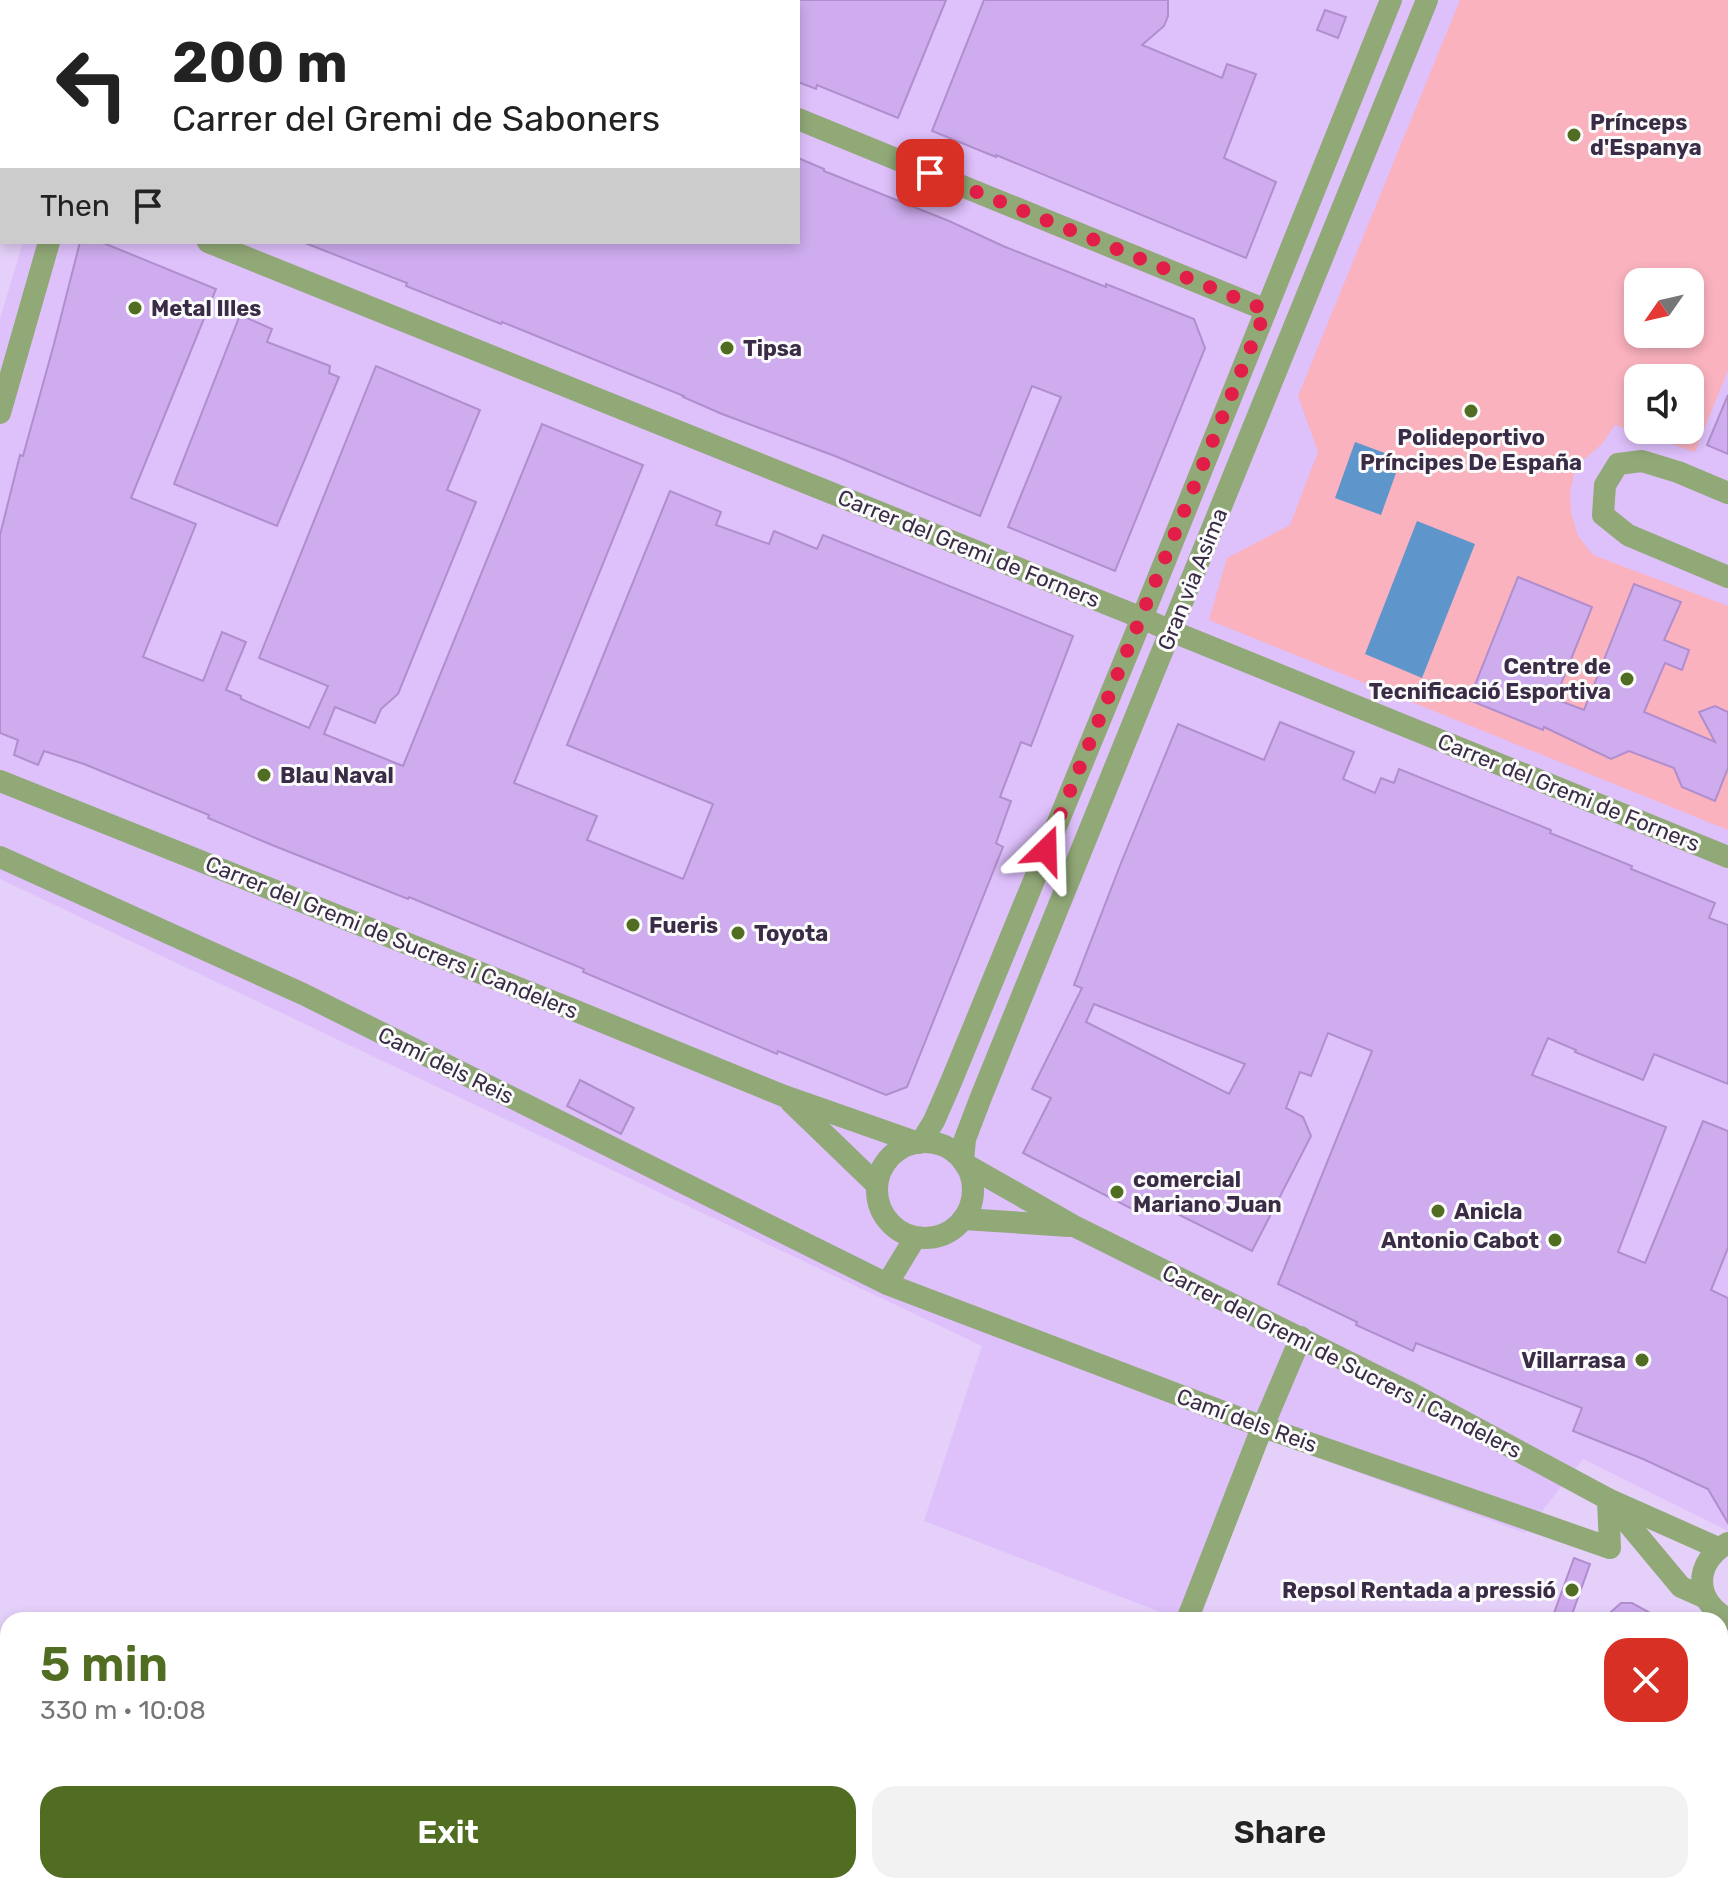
<!DOCTYPE html>
<html lang="en">
<head>
<meta charset="utf-8">
<style>
  :root { --surface:#fff; --page:#f2f2f2; --text:#222; --muted:#767676; --accent:#506d22 }
  body { margin:0; font-family:Rubik,sans-serif; background:var(--page); color:var(--text); height:100vh; display:flex; flex-direction:column; font-size:30px; white-space:nowrap }
  * { box-sizing:border-box; margin:0 }
  p { font-size:26px; color:var(--muted) }
  .icon { flex:none; width:44px; height:44px; fill:none; stroke:currentColor; stroke-width:2; stroke-linecap:round; stroke-linejoin:round }
  .map { position:relative; flex:1; overflow:hidden }
  .panel { position:absolute; left:0px; top:1612px; width:1728px; height:282px; display:flex; flex-direction:column; background:var(--surface); border-radius:24px 24px 0 0; box-shadow:0 4px 12px #0003 }
  .panel>* { flex:none }
  .hud { position:absolute; left:0px; top:0px; width:800px; height:244px; box-shadow:0 4px 12px #0003; background:#fff; color:var(--text); overflow:hidden }
  .needle { width:52px; rotate:236deg }
  .buttons { position:absolute; left:1624px; top:268px; display:grid; gap:16px }
  .buttons a { display:grid; place-items:center; width:80px; height:80px; border-radius:16px; background:var(--surface); box-shadow:0 4px 12px #0003; font-size:40px }
  .pin { position:absolute; display:grid; place-items:center; width:68px; height:68px; color:#fff; margin:-34px; border-radius:16px; box-shadow:0 4px 12px #0006 }
  .me { position:absolute; width:88px; margin:-44px; rotate:22deg; stroke-linejoin:round; filter:drop-shadow(0 0 6px #0008) }
  .turn { display:flex; align-items:center; gap:28px; height:168px; padding:0 40px; font-size:36px }
  .turn .icon { width:104px; height:104px; stroke-width:2.5 }
  .turn b { display:block; font-size:56px; line-height:68px }
  .then { display:flex; align-items:center; height:76px; padding:0 40px; background:#0003; gap:16px; font-size:30px }
  .round { display:grid; place-items:center; flex:none; width:84px; height:84px; border-radius:24px; background:var(--page) }
  .head { display:flex; align-items:center; justify-content:space-between; height:136px; padding:0 40px }
  h1 { font-size:48px; font-weight:600; line-height:60px; color:var(--accent) }
  .primary-button { display:flex; gap:16px; margin-top:auto; padding:16px 40px }
  .primary-button a { flex:1; height:92px; border-radius:24px; background:var(--accent); color:#fff; font-size:32px; font-weight:600; line-height:92px; text-align:center }
  .primary-button a+a { background:var(--page); color:var(--text) }
  .map>svg:first-child { display:block }
  .built { fill:#dec0fb; fill-rule:evenodd }
  .green { fill:#fab2be; fill-rule:evenodd }
  .water { fill:#5e96cb }
  .building { fill:#ceacee; stroke:#b08ece; stroke-width:2; fill-rule:evenodd }
  .lines { fill:none; stroke-linecap:round; stroke-linejoin:round }
  .minor { stroke:#91a877; stroke-width:22 }
  .tertiary { stroke:#91a877; stroke-width:22 }
  .route { stroke:#e11d48; stroke-width:14; stroke-dasharray:0 25.2 }
  .poi-dot { fill:#506d22; stroke:#fbfbfb; stroke-width:3 }
  .labels { text-anchor:middle; stroke-width:6; stroke-linejoin:round; paint-order:stroke }
  .poi-label { font-size:22px; font-weight:bold; fill:#3a2c46; stroke:#fbfbfb; text-anchor:start }
  .street-label { font-size:22px; fill:#3a2c46; stroke:#fbfbfb }
</style>
</head>
<body>
<div class="map">
<svg width="1728" height="1893" viewBox="0 0 1728 1893">
  <rect width="100%" height="100%" fill="#e5d0f9"/>
  <path class="built" d="M115,0h1613v1531l-145,-72 -58,74 -259,-94 -66,181h-19l-257,-99 58,-175 -982,-467v-560l23,-77h775v-240h-684zM1638,282h52v52h-52zM1638,378h52v52h-52z"/>
  <path class="green" d="M1460,0h268v370l-33,82 -80,-27 -13,19 -21,18 -7,12 -4,19 1,19 7,24 15,19 135,51v224l-519,-210 18,-62 63,-33 28,-73 -20,-56zM1638,282h52v52h-52zM1638,378h52v52h-52z"/>
  <g class="water">
    <path d="M1355,442l46,17 -20,56 -46,-17z"/>
    <path d="M1417,521l58,23 -53,134 -57,-24z"/>
  </g>
  <g class="building">
    <path d="M798,0h148l-48,118 -81,-33 -1,4 -18,-7z"/>
    <path d="M984,0h184v16l-4,10 -22,19 80,33 5,-14 29,10 -32,84 52,24 -30,76 -250,-103v2l-64,-26z"/>
    <path d="M1325,10l21,7 -8,21 -21,-8z"/>
    <path d="M798,158l26,11v2l125,50 54,25 103,41v-3l88,35 11,29 -90,223 -107,-44 53,-130 -29,-11 -52,130 -145,-60 -113,-42 -39,-17 1,-1 -182,-74 -1,2 -95,-38 1,-3 -102,-40 493,-1z"/>
    <path d="M80,242h21l115,47 -85,209 65,26 -53,133 60,24 19,-49 24,10 -20,48 15,6v3l68,29 19,-42 -69,-28 117,-292 104,44 -33,80 29,12 -78,192 -17,15 -6,14 -40,-16 -11,27 79,32 139,-342 101,41 -129,318 83,33 -10,24 96,39 30,-75 -146,-59 103,-254 51,21 -5,13 53,19 5,-13 43,18 6,-14 250,101 -42,110 -10,-4 -21,55 11,4 -15,42 7,4 -96,240 -21,8 -108,-44 -1,3 -194,-82 1,-3 -175,-72 -1,2 -136,-54 -64,-27 1,-3 -125,-51 -40,-13 -6,14 -24,-10 4,-15 -18,-7v-198l20,-80 3,1 31,-112z"/>
    <path d="M240,315l32,14 -5,13 63,24 -1,7 10,4 -62,149 -103,-42z"/>
    <path d="M1728,395v59l-21,-9z"/>
    <path d="M1518,577l74,30 -37,92 29,11 50,-126 47,18 -17,38 25,10 -7,20 -17,-7 -21,49 71,30 -16,-30 16,-6 13,6v56l-13,33 -33,-14 -8,-19 -45,-17 -18,8 -67,-32 -1,3 -74,-30z"/>
    <path d="M1280,722l74,30 -11,27 32,14 6,-15 13,5 5,-14 152,61 -1,3 82,33 -1,3 84,34 -6,15 19,7v159l-74,-30 -11,26 -68,-28 1,-2 -28,-12 -16,37 134,52 -48,125 27,11 58,-142 25,10v117l-17,42 17,8v225l-20,-34 -65,-30 -70,-28 9,-23 -166,-65 -3,8 -57,-26 1,-3 -79,-38 94,-233 -44,-18 -17,43 -11,-4 -14,36 17,9 8,19 -59,115 -111,-55 -7,14 -111,-57 28,-55 -19,-9 50,-101 -8,-3 47,-122 57,-139 86,36zM1094,1004l151,60 -16,30 -143,-72z"/>
    <path d="M580,1080l54,28 -13,26 -54,-28z"/>
    <path d="M1574,1558l16,6 -20,56h-7l-10,-4z"/>
    <path d="M1621,1603h11l31,17h-61z"/>
  </g>
  <g class="lines">
    <g class="minor">
      <path d="M508,0l5,2"/>
      <path d="M139,2v-2"/>
      <path d="M798,119l468,191"/>
      <path d="M208,242l934,376 29,13 557,226"/>
      <path d="M0,413l49,-171"/>
      <path d="M1728,493l-50,-21 -36,-11 -24,3 -13,21 -2,30 25,20 100,42"/>
      <path d="M0,781l576,230 208,85 134,47"/>
      <path d="M0,857l303,137 584,290 28,-46"/>
      <path d="M791,1102l86,83"/>
      <path d="M921,1142l13,-21 17,-39 191,-464 249,-618"/>
      <path d="M963,1161l2,-22 16,-42 446,-1097"/>
      <path d="M887,1284l376,143 347,121 -2,-49"/>
      <path d="M1187,1620l71,-182 43,-101"/>
      <path d="M1084,1893l3,-7"/>
    </g>
    <g class="tertiary">
      <circle cx="925" cy="1190" r="48"/>
      <path d="M965,1164l109,62 333,165 201,108 110,49"/>
      <path d="M964,1219l105,7"/>
      <path d="M1611,1503l70,84 25,11"/>
      <path d="M1728,1543c-34,18 -35,58 0,76"/>
    </g>
  </g>
  <g class="lines">
    <path class="route" d="M930,173l336,137 -220,540"/>
  </g>
  <g class="poi-dot">
    <circle cx="1574" cy="135" r="8"/>
    <circle cx="135" cy="308" r="8"/>
    <circle cx="727" cy="348" r="8"/>
    <circle cx="1471" cy="411" r="8"/>
    <circle cx="1627" cy="679" r="8"/>
    <circle cx="264" cy="775" r="8"/>
    <circle cx="633" cy="925" r="8"/>
    <circle cx="738" cy="933" r="8"/>
    <circle cx="1117" cy="1192" r="8"/>
    <circle cx="1438" cy="1211" r="8"/>
    <circle cx="1555" cy="1240" r="8"/>
    <circle cx="1642" cy="1360" r="8"/>
    <circle cx="1572" cy="1590" r="8"/>
  </g>
  <g class="labels">
    <g class="poi-label">
      <text x="1590" y="130">Prínceps<tspan x="1590" dy="25">d'Espanya</tspan></text>
      <text x="151" y="316">Metal Illes</text>
      <text x="743" y="356">Tipsa</text>
      <text x="1471" y="445" text-anchor="middle">Polideportivo<tspan x="1471" dy="25">Príncipes De España</tspan></text>
      <text x="1611" y="674" text-anchor="end">Centre de<tspan x="1611" dy="25">Tecnificació Esportiva</tspan></text>
      <text x="280" y="783">Blau Naval</text>
      <text x="649" y="933">Fueris</text>
      <text x="754" y="941">Toyota</text>
      <text x="1133" y="1187">comercial<tspan x="1133" dy="25">Mariano Juan</tspan></text>
      <text x="1454" y="1219">Anicla</text>
      <text x="1539" y="1248" text-anchor="end">Antonio Cabot</text>
      <text x="1626" y="1368" text-anchor="end">Villarrasa</text>
      <text x="1556" y="1598" text-anchor="end">Repsol Rentada a pressió</text>
    </g>
    <g class="street-label">
      <text transform="translate(969 548) rotate(22)" y="8">Carrer del Gremi de Forners</text>
      <text transform="translate(1192 579) rotate(-68)" y="8">Gran via Asima</text>
      <text transform="translate(1569 792) rotate(22)" y="8">Carrer del Gremi de Forners</text>
      <text transform="translate(392 937) rotate(22)" y="8">Carrer del Gremi de Sucrers i Candelers</text>
      <text transform="translate(446 1065) rotate(26)" y="8">Camí dels Reis</text>
      <text transform="translate(1342 1361) rotate(27)" y="8">Carrer del Gremi de Sucrers i Candelers</text>
      <text transform="translate(1247 1420) rotate(20)" y="8">Camí dels Reis</text>
    </g>
  </g>
</svg>
<div class="buttons">
<a><svg class="needle" viewBox="-14 -14 28 28"><path d="M0-13l5 13h-10z" fill="#e53935"/><path d="M0 13l5-13h-10z" fill="#767676"/></svg></a>
<a><svg class="icon" aria-label="sound" viewBox="0 0 24 24"><path d="M4 9h4l5-4v14l-5-4H4zM17 9q2 3 0 6"/></svg></a>
</div>
<div class="pin" style="left:930px;top:173px;background:#d93025"><svg class="icon" aria-label="arrive" viewBox="0 0 24 24"><path d="M6 21V4h12l-3 4 3 4H6"/></svg></div>
<svg class="me" style="left:1046px;top:850px" viewBox="-20 -20 40 40"><path d="M0-17L14 15 0 8-14 15z" fill="#e11d48" stroke="#fff" stroke-width="4"/></svg>
<div class="hud">
<div class="turn"><svg class="icon" aria-label="left" viewBox="0 0 24 24"><path d="M17 20v-9H6M10 6l-5 5 5 5"/></svg><div><b>200 m</b>Carrer del Gremi de Saboners</div></div>
<div class="then">Then<svg class="icon" aria-label="arrive" viewBox="0 0 24 24"><path d="M6 21V4h12l-3 4 3 4H6"/></svg></div>
</div>
<section class="panel">
<div class="head"><div><h1>5 min</h1><p>330 m · 10:08</p></div><a class="round" style="background:#d93025;color:#fff"><svg class="icon" aria-label="close" viewBox="0 0 24 24"><path d="M6 6l12 12M18 6L6 18"/></svg></a></div>
<div class="primary-button"><a>Exit</a><a>Share</a></div>
</section>
</div>
</body>
</html>
